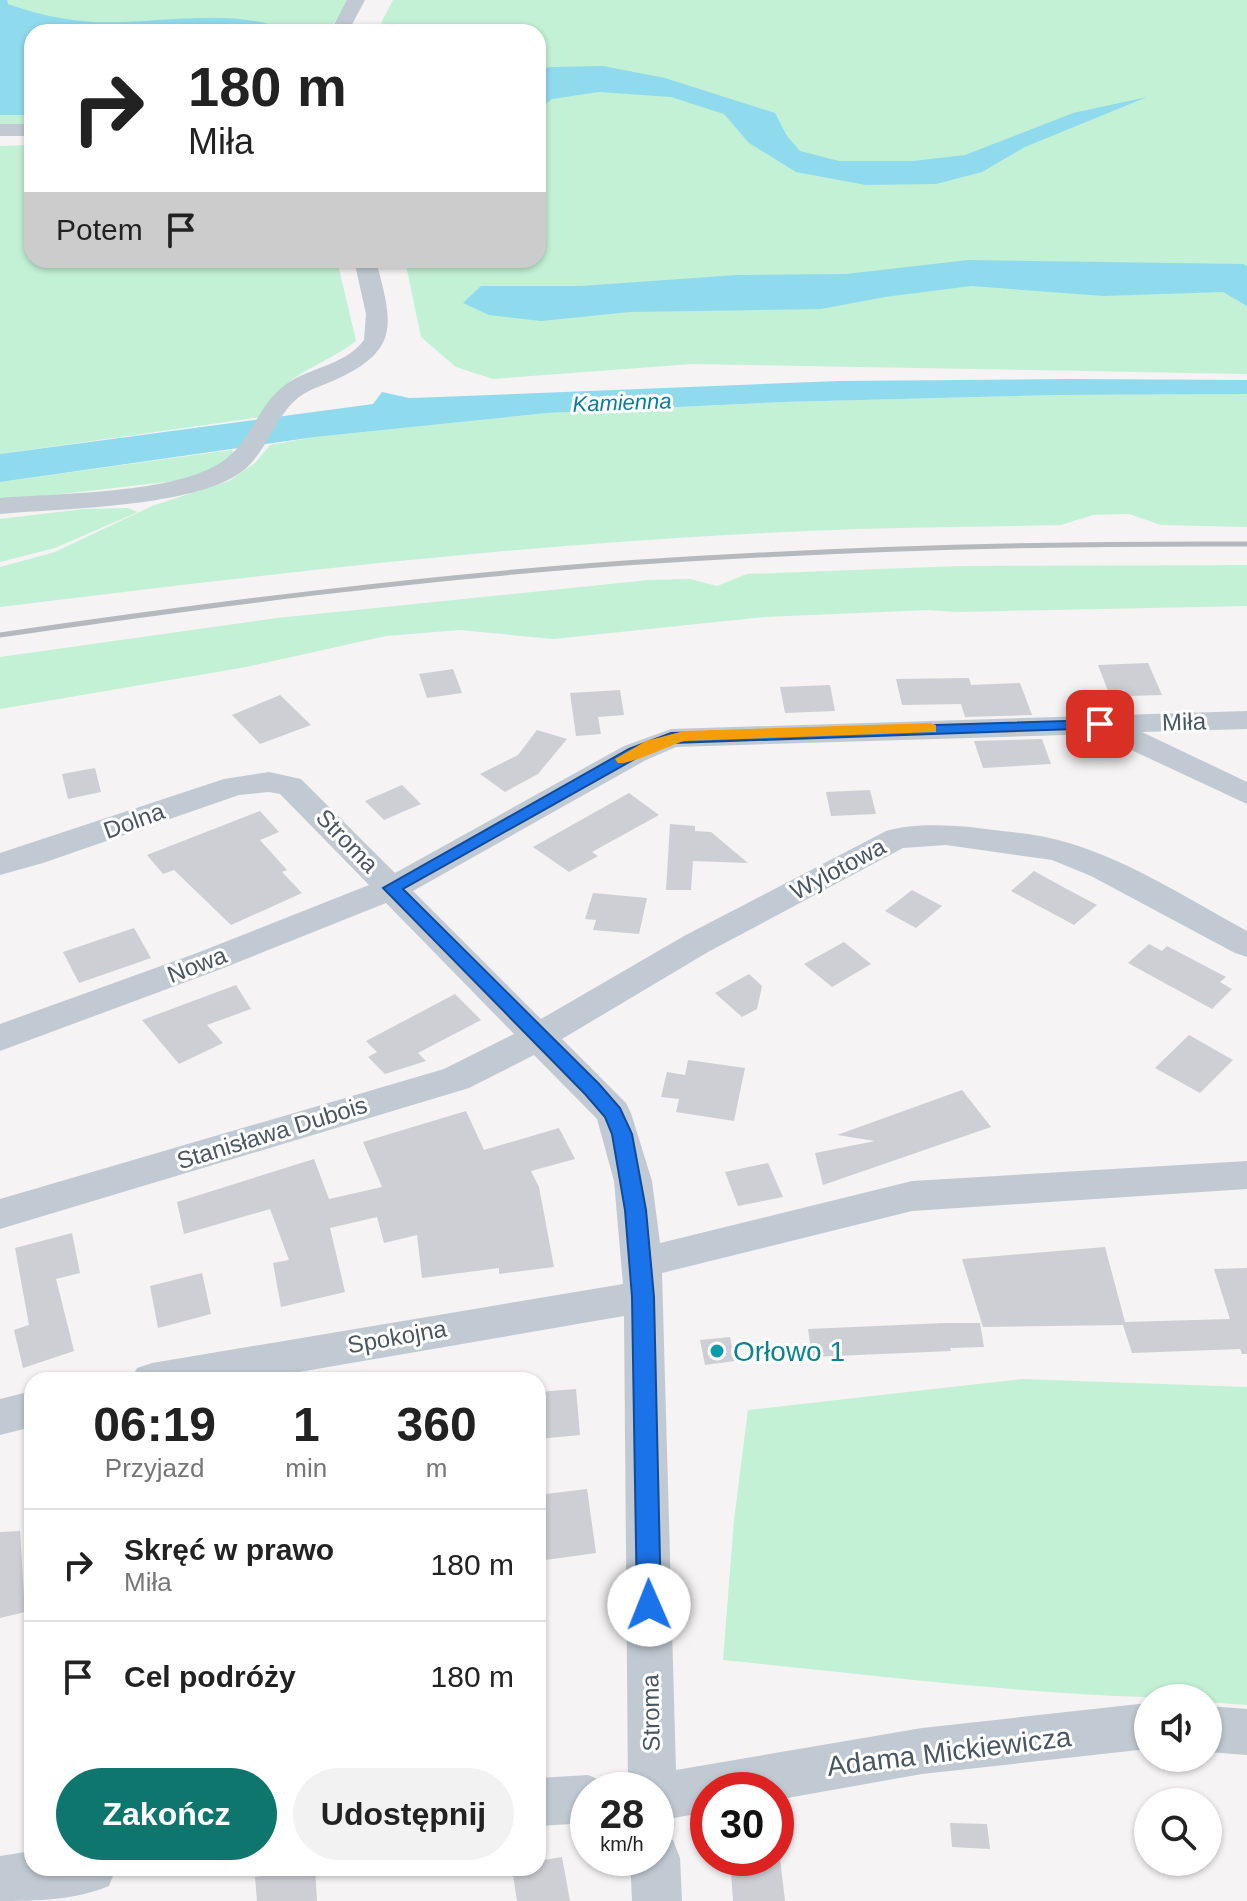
<!DOCTYPE html>
<html lang="pl">
<head>
<meta charset="utf-8">
<style>
  :root { --surface:#fff; --page:#f2f2f2; --text:#222; --muted:#767676; --line:#e0e0e0; --accent:#0f766e }
  body { margin:0; font-family:Helvetica,sans-serif; background:var(--page); color:var(--text); height:100vh; display:flex; flex-direction:column; font-size:30px; white-space:nowrap }
  * { box-sizing:border-box; margin:0 }
  p { font-size:26px; color:var(--muted) }
  .icon { flex:none; width:44px; height:44px; fill:none; stroke:currentColor; stroke-width:2; stroke-linecap:round; stroke-linejoin:round }
  .map { position:relative; flex:1; overflow:hidden }
  .panel { position:absolute; left:24px; top:1372px; width:522px; height:504px; display:flex; flex-direction:column; background:var(--surface); border-radius:24px; box-shadow:0 2px 6px #0004 }
  .panel>* { flex:none }
  .top-card { position:absolute; left:24px; top:24px; width:522px; height:244px; border-radius:24px; box-shadow:0 2px 6px #0004; background:#fff; color:var(--text); overflow:hidden }
  .controls { position:absolute; left:1134px; top:1684px; display:grid; gap:16px }
  .controls a { display:grid; place-items:center; width:88px; height:88px; border-radius:50%; background:var(--surface); box-shadow:0 2px 6px #0004; font-size:40px }
  .speed { position:absolute; left:570px; top:1772px; display:flex; gap:16px; font-size:40px; font-weight:700; text-align:center }
  .speed>* { display:grid; place-content:center; width:104px; height:104px; border-radius:50%; background:var(--surface); box-shadow:0 2px 6px #0004; line-height:1 }
  .speed small { font-size:20px; font-weight:400 }
  .speed .limit { border:12px solid #d22; background:#fff; color:#111 }
  .pin { position:absolute; display:grid; place-items:center; width:68px; height:68px; color:#fff; margin:-34px; border-radius:16px; box-shadow:0 4px 12px #0006 }
  .me { position:absolute; width:88px; margin:-44px; rotate:359deg; stroke-linejoin:round; filter:drop-shadow(0 0 6px #0008) }
  .turn { display:flex; align-items:center; gap:28px; height:168px; padding:0 32px; font-size:36px }
  .turn .icon { width:104px; height:104px; stroke-width:2.5 }
  .turn b { display:block; font-size:56px; line-height:68px }
  .then { display:flex; align-items:center; height:76px; padding:0 32px; background:#0003; gap:16px; font-size:30px }
  .eta { display:flex; justify-content:space-evenly; align-items:center; height:136px; text-align:center }
  .eta b { font-size:48px; font-weight:700; line-height:56px }
  .primary-button { display:flex; gap:16px; margin-top:auto; padding:16px 32px }
  .primary-button a { flex:1; height:92px; border-radius:48px; background:var(--accent); color:#fff; font-size:32px; font-weight:700; line-height:92px; text-align:center }
  .primary-button a+a { background:var(--page); color:var(--text) }
  ul { padding:0; list-style:none }
  li { display:flex; align-items:center; gap:24px; height:112px; padding:0 32px; border-top:2px solid var(--line) }
  li div { flex:1 }
  li b { display:block; font-size:30px }
  li em { font-style:normal }
  .map>svg:first-child { display:block }
  .green { fill:#c3f1d5 }
  .water { fill:#90daee }
  .building { fill:#cdcfd5 }
  .lines { fill:none; stroke-linecap:round; stroke-linejoin:round }
  .minor { fill:#c1cad2; fill-rule:evenodd }
  .rail { stroke:#b5b8bd; stroke-width:5 }
  .route { fill:#1a73e8; stroke:#114b97; stroke-width:2 }
  .slow { fill:#f59e0b }
  .culture-dot { fill:#0f9aa8; stroke:#fff; stroke-width:3 }
  .labels { text-anchor:middle; stroke-width:6; stroke-linejoin:round; paint-order:stroke }
  .far-water-label { font-size:22px; font-style:italic; fill:#0c7c9b; stroke:#fff }
  .street-label { font-size:24px; fill:#4a5661; stroke:#fff }
  .near-culture-label { font-size:28px; fill:#0d838f; stroke:#fff; text-anchor:start }
  .near-street-label { font-size:28px; fill:#4a5661; stroke:#fff }
</style>
</head>
<body>
<div class="map">
<svg width="1247" height="1901" viewBox="0 0 1247 1901">
  <rect width="100%" height="100%" fill="#f5f3f3"/>
  <g class="green">
    <path d="M0,0h351l-24,32h-295v94h-32z"/>
    <path d="M393,0h854v374l-555,-10 -199,15 -37,-12 -35,-30 -16,-77h133v-228h-156l2,-7 -3,-2z"/>
    <path d="M32,145v115h305l19,81c-32,25 -80,35 -94,76l-262,37v-308z"/>
    <path d="M1247,394v133l-86,-2 -32,-11 -36,1 -32,10c-84,2 -169,2 -254,6 -270,11 -539,43 -807,76v-40l55,-15 97,-46 77,-25 26,-18 15,-18 45,-8 233,-24 236,-11 276,-7z"/>
    <path d="M231,450l7,4 -6,6 -48,20 -184,21v-19z"/>
    <path d="M128,508l10,4 -83,36 -55,14v-43l84,-10z"/>
    <path d="M1247,565v41l-291,6 -28,-2 -164,7 -211,22 -93,-9 -74,6 -140,31 -246,42v-52l277,-39 372,-38 41,-1 27,7 30,-12 213,-8z"/>
    <path d="M1022,1379l225,8v318l-39,-3v-4c-162,0 -324,-22 -485,-38l11,-140 14,-110z"/>
  </g>
  <g class="water">
    <path d="M0,0h7l1,4c28,10 55,16 85,18 60,3 142,-17 197,10h-258v83h-32z"/>
    <path d="M603,66l62,12 110,35 12,23 13,15 39,10h74l52,-6 108,-42 74,-16 -122,50 -43,25 -46,12 -70,1 -70,-13 -47,-29 -25,-29 -53,-17 -72,-5 -47,7 -14,11v-39l12,-4z"/>
    <path d="M968,260l275,4 4,2v40l-24,-14 -119,4 -133,-10 -86,11 -64,12 -191,3 -89,9 -52,-6 -26,-12 18,-17h100l156,-11 109,-1z"/>
    <path d="M1069,379l178,1v14l-187,1 -276,7 -236,11 -233,24 -315,45v-28l373,-50 9,-12 27,6 30,-1 400,-16z"/>
  </g>
  <g class="building">
    <path d="M1148,663l14,32 -35,1 -3,-6 -16,1 -10,-26z"/>
    <path d="M453,669l9,24 -35,5 -8,-24z"/>
    <path d="M969,678l2,7 49,-2 12,32 -67,2 -4,-13 -59,1 -6,-26z"/>
    <path d="M830,685l5,26 -50,2 -5,-26z"/>
    <path d="M620,690l4,25 -26,2 3,17 -25,2 -6,-43z"/>
    <path d="M280,695l31,30 -51,19 -28,-29z"/>
    <path d="M537,730l30,9 -29,35 -33,18 -25,-18 38,-19z"/>
    <path d="M1042,739l9,25 -68,4 -9,-27z"/>
    <path d="M95,768l6,24 -33,7 -6,-25z"/>
    <path d="M402,785l19,19 -37,16 -19,-19z"/>
    <path d="M870,790l6,24 -45,2 -5,-24z"/>
    <path d="M629,793l30,22 -67,37 6,4 -29,16 -36,-25z"/>
    <path d="M260,811l19,21 -19,8 27,30 -5,2 20,21 -71,32 -57,-55 -11,4 -16,-19z"/>
    <path d="M670,824l25,2v5l16,1 37,31 -55,-2 -2,29h-25z"/>
    <path d="M1034,871l29,16 34,18 -23,20 -63,-34z"/>
    <path d="M912,890l30,16 -26,22 -31,-17z"/>
    <path d="M593,893l54,5 -8,36 -46,-4 3,-10 -11,-1z"/>
    <path d="M134,928l17,30 -72,25 -16,-31z"/>
    <path d="M844,942l27,22 -39,23 -28,-23z"/>
    <path d="M1149,944l13,7 5,-5 59,31 -6,5 12,7 -20,20 -84,-46z"/>
    <path d="M749,974l13,12 -5,23 -15,8 -27,-24z"/>
    <path d="M236,985l15,24 -44,16 16,18 -44,21 -37,-44z"/>
    <path d="M455,994l26,26 -63,33 8,8 -41,13 -17,-17 9,-5 -11,-11z"/>
    <path d="M1189,1035l44,25 -33,33 -45,-25z"/>
    <path d="M688,1060l57,8 -11,53 -58,-9 3,-13 -18,-2 6,-25 18,3z"/>
    <path d="M962,1090l29,37 -168,58 -8,-32 60,-12 -38,-6z"/>
    <path d="M466,1111l18,39 75,-22 16,31 -44,12 8,16 15,80 -55,7v-6l-77,10 -5,-43 -33,8 -7,-26 -47,11 15,64 -64,15 -8,-44 16,-3 -19,-51 -86,25 -7,-32 137,-43 15,40 53,-12 -19,-45z"/>
    <path d="M768,1163l15,34 -45,9 -13,-34z"/>
    <path d="M72,1233l8,40 -24,6 18,72 -51,17 -9,-38 15,-5 -14,-77z"/>
    <path d="M1105,1247l20,75 105,-3 -16,-50 33,-1v86h-5l-2,-5 -108,4 -9,-28 -140,2 -21,-68z"/>
    <path d="M202,1273l9,41 -53,14 -8,-42z"/>
    <path d="M945,1323h35l4,24 -34,1 1,3 -139,6 -4,-28z"/>
    <path d="M730,1337l5,24 -30,4 -5,-25z"/>
    <path d="M576,1389l4,46 -42,4v-47z"/>
    <path d="M587,1489l9,64 -58,8v-66z"/>
    <path d="M20,1531l5,81 -25,6v-86z"/>
    <path d="M950,1823l37,1 3,25 -38,-2z"/>
    <path d="M562,1857l8,44h-53l-5,-33h26v-7z"/>
    <path d="M730,1858h50l5,43h-52z"/>
    <path d="M315,1868l2,33h-60l-2,-24z"/>
  </g>
  <g class="lines">
    <g class="minor">
      <path d="M347,0h18l-17,32h-18z"/>
      <rect x="0" y="124" width="32" height="12"/>
      <path d="M354,260h22c15,60 27,89 -39,119 -13,6 -27,10 -38,18 -24,19 -31,53 -55,73 -47,38 -183,38 -244,44v-16c59,-5 176,-4 223,-37 26,-17 34,-52 57,-72 24,-22 63,-21 84,-49l2,-26z"/>
      <path d="M1247,711v18l-105,3 105,50v22l-150,-70 -421,13 -30,13 -233,131 128,128 143,-83 202,-105c29,-8 62,-6 92,-3 30,4 62,6 91,15 63,19 121,57 178,88v26l-12,-4 -144,-77 -39,-16 -106,-15 -43,3 -195,104 -146,87 64,64 5,10 21,68 8,62 252,-62 335,-20v28l-335,22 -250,62 14,497 246,-42 226,-25v46l-226,25 -146,26v-10h-68v22l-52,9v-31h-28l-4,-474 -371,64h-122l6,-12 15,-5 471,-79 -9,-103 -17,-62 -63,-64 -65,33 -469,141v-30l444,-130 70,-35 -128,-131 -165,66 -221,82v-27l197,-71 172,-68 -89,-91 -11,-2 -30,3 -196,68 -43,12v-22l224,-74 45,-7 32,7 94,94 229,-127 47,-17z"/>
      <path d="M32,1391v36l-32,8v-36z"/>
      <path d="M1208,1706l39,3v46l-39,-3z"/>
      <path d="M588,1775l17,7 4,8h-21v33l-50,3v-48z"/>
      <path d="M656,1833l17,7 7,18 2,43h-50l-2,-43h26z"/>
      <path d="M32,1851v17h84l-7,18c-34,14 -72,15 -109,15v-45z"/>
    </g>
    <path class="rail" d="M0,635c207,-30 415,-57 625,-72 207,-14 414,-20 622,-19"/>
  </g>
  <path class="route" d="M1100,720l8,4 -2,4 -433,15 -33,13 -237,133 196,195 21,24 12,26 14,76 8,87 7,308 -4,8 -8,3 -9,-3 -3,-8 -5,-308 -7,-87 -13,-76 -7,-17 -20,-23 -202,-206 246,-139 42,-16z"/>
  <path class="slow" d="M930,723l6,2v7l-252,9c-16,5 -54,24 -66,22l-3,-4 31,-18 38,-10z"/>
  <circle class="culture-dot" cx="717" cy="1351" r="8"/>
  <g class="labels">
    <g class="far-water-label">
      <text transform="translate(622 402) rotate(-2)" y="8">Kamienna</text>
    </g>
    <g class="street-label">
      <text transform="translate(1184 722) rotate(-2)" y="8">Miła</text>
      <text transform="translate(134 821) rotate(-20)" y="8">Dolna</text>
      <text transform="translate(347 841) rotate(46)" y="8">Stroma</text>
      <text transform="translate(838 869) rotate(-28)" y="8">Wylotowa</text>
      <text transform="translate(197 965) rotate(-21)" y="8">Nowa</text>
      <text transform="translate(272 1133) rotate(-17)" y="8">Stanisława Dubois</text>
      <text transform="translate(397 1337) rotate(-10)" y="8">Spokojna</text>
      <text transform="translate(651 1713) rotate(-91)" y="8">Stroma</text>
    </g>
    <g class="near-culture-label">
      <text x="733" y="1361">Orłowo 1</text>
    </g>
    <g class="near-street-label">
      <text transform="translate(949 1751) rotate(-7)" y="10">Adama Mickiewicza</text>
    </g>
  </g>
</svg>
<div class="controls">
<a><svg class="icon" aria-label="sound" viewBox="0 0 24 24"><path d="M4 9h4l5-4v14l-5-4H4zM17 9q2 3 0 6"/></svg></a>
<a><svg class="icon" aria-label="search" viewBox="0 0 24 24"><circle cx="10" cy="10" r="6"/><path d="M15 15l6 6"/></svg></a>
</div>
<div class="speed"><div>28<small>km/h</small></div><div class="limit">30</div></div>
<div class="pin" style="left:1100px;top:724px;background:#d93025"><svg class="icon" aria-label="arrive" viewBox="0 0 24 24"><path d="M6 21V4h12l-3 4 3 4H6"/></svg></div>
<svg class="me" style="left:649px;top:1605px" viewBox="-20 -20 40 40"><circle r="19" fill="#fff"/><path d="M0-13L10 11 0 6-10 11z" fill="#1a73e8"/></svg>
<div class="top-card">
<div class="turn"><svg class="icon" aria-label="right" viewBox="0 0 24 24"><path d="M7 20v-9h11M14 6l5 5-5 5"/></svg><div><b>180 m</b>Miła</div></div>
<div class="then">Potem<svg class="icon" aria-label="arrive" viewBox="0 0 24 24"><path d="M6 21V4h12l-3 4 3 4H6"/></svg></div>
</div>
<section class="panel">
<div class="eta">
<div><b>06:19</b><p>Przyjazd</p></div>
<div><b>1</b><p>min</p></div>
<div><b>360</b><p>m</p></div>
</div>
<ul>
<li><svg class="icon" aria-label="right" viewBox="0 0 24 24"><path d="M7 20v-9h11M14 6l5 5-5 5"/></svg><div><b>Skręć w prawo</b><p>Miła</p></div><em>180 m</em></li>
<li><svg class="icon" aria-label="arrive" viewBox="0 0 24 24"><path d="M6 21V4h12l-3 4 3 4H6"/></svg><div><b>Cel podróży</b></div><em>180 m</em></li>
</ul>
<div class="primary-button"><a>Zakończ</a><a>Udostępnij</a></div>
</section>
</div>
</body>
</html>
